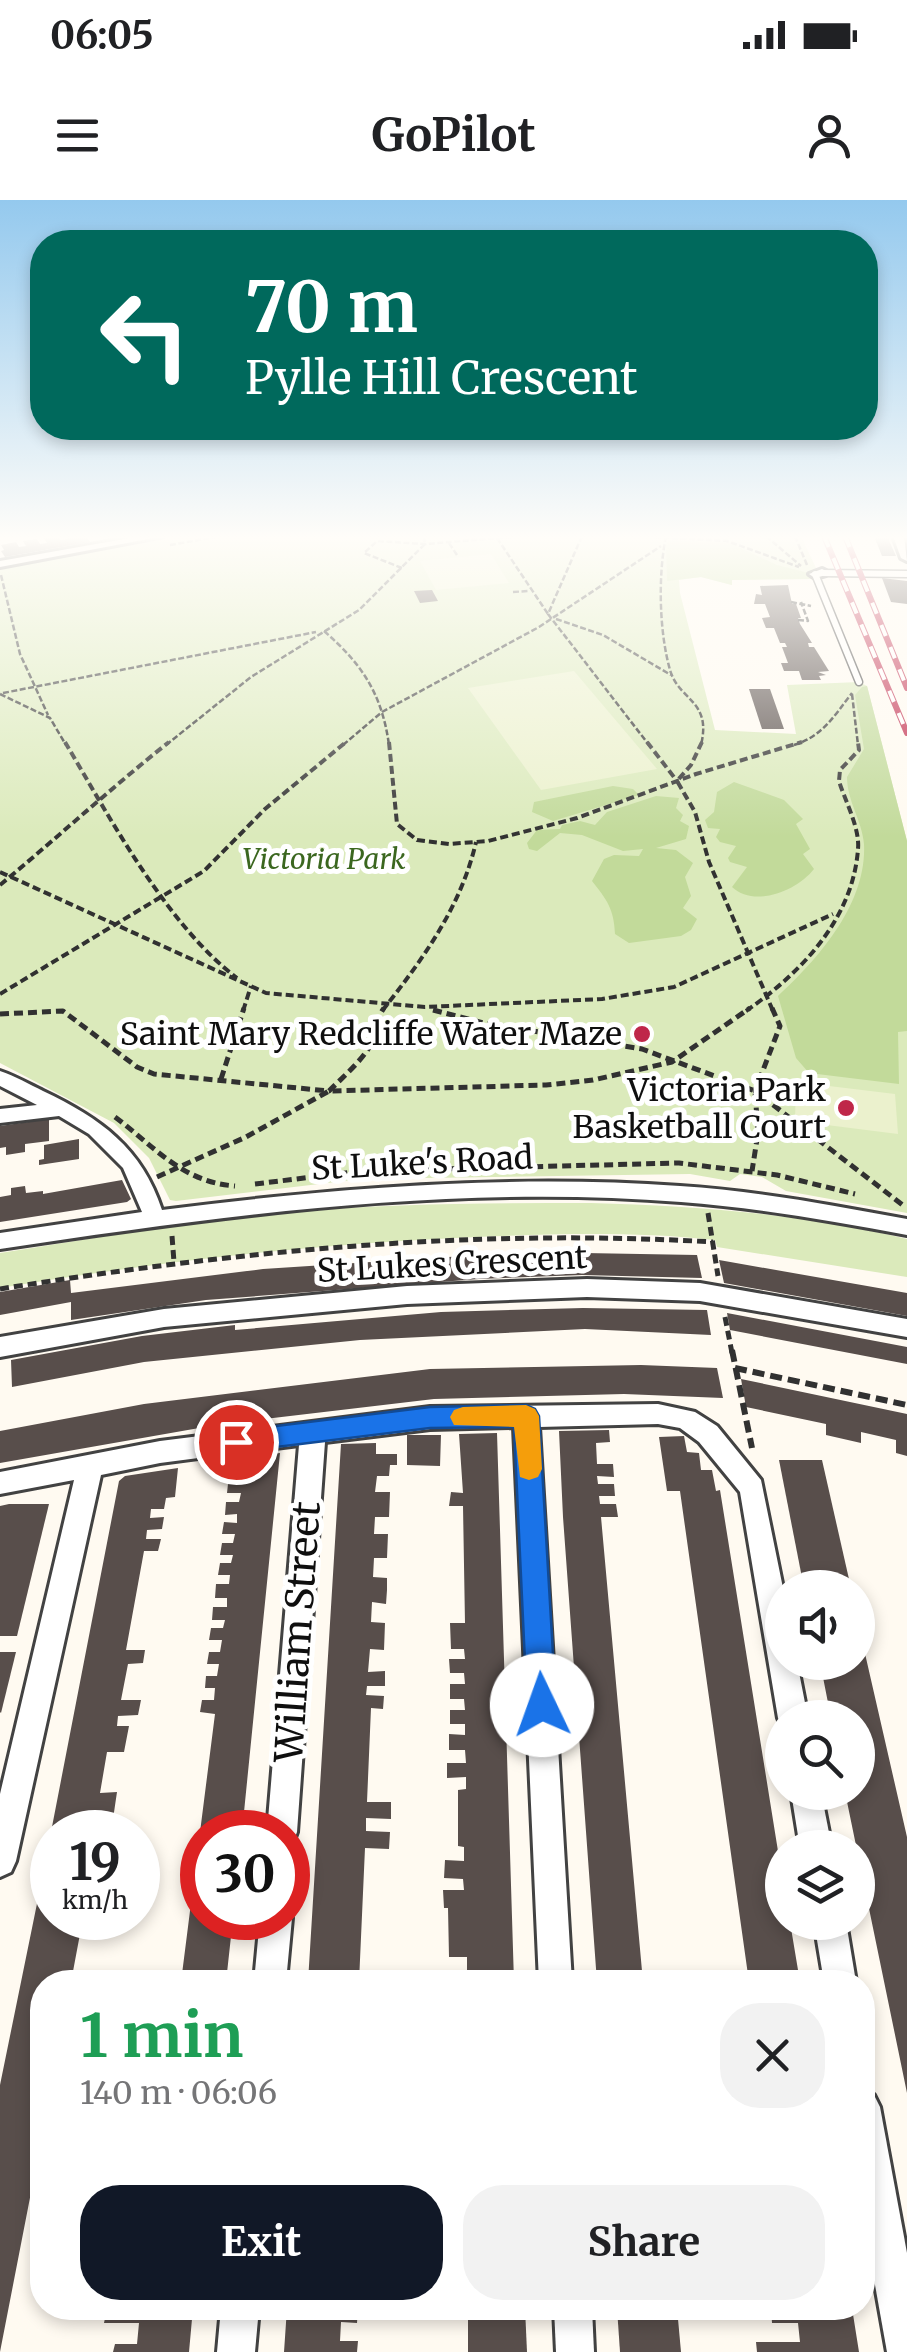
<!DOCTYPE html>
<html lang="en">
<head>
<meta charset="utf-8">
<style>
  :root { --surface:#fff; --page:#f2f2f2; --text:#202124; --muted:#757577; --accent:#111827 }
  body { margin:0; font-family:Merriweather,serif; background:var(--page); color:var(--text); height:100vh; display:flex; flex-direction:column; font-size:38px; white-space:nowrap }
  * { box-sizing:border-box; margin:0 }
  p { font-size:32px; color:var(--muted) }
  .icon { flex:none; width:55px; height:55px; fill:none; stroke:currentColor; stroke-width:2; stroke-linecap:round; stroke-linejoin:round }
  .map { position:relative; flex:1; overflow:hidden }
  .details { position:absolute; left:30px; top:1770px; width:845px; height:350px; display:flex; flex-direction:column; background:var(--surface); border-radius:40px; box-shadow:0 5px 15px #0003 }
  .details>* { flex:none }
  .top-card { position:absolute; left:30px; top:30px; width:848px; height:210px; border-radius:40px; box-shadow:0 5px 15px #0003; background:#00695c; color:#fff; overflow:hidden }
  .fabs { position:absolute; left:765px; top:1370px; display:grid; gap:20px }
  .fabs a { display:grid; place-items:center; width:110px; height:110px; border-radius:50%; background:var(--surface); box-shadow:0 5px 15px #0003; font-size:50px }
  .speed { position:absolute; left:30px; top:1610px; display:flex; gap:20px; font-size:50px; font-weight:700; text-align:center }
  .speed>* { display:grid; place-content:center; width:130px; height:130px; border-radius:50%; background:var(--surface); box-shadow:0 5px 15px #0003; line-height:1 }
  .speed small { font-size:25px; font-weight:400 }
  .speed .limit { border:15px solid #d22; background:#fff; color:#111 }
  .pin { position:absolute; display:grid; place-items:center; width:85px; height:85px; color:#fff; margin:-42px; border:5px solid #fff; border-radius:50%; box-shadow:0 2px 10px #0007 }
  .me { position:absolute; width:110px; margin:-55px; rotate:357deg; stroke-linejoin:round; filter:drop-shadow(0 0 8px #0008) }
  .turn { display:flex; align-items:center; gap:35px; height:210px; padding:0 50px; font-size:45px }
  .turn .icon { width:130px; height:130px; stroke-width:2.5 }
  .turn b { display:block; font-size:70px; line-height:85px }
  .round { display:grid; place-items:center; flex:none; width:105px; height:105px; border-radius:40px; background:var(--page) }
  .summary { display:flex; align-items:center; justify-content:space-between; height:170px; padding:0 50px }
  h1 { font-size:60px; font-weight:700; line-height:75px; color:#1e9e55 }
  .primary-button { display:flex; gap:20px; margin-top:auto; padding:20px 50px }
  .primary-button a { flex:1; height:115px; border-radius:40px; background:var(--accent); color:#fff; font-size:40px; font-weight:700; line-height:115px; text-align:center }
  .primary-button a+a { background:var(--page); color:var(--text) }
  .status { display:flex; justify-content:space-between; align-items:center; height:70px; padding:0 50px; background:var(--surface); direction:ltr }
  .status svg { height:28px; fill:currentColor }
  header { display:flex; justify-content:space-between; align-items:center; height:130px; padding:0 50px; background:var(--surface); font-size:45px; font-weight:700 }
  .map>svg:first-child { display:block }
  .green { fill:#dbeabb }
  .forest { fill:#c2da9a }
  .pitch { fill:#ebf1cd }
  .building { fill:#584e4b }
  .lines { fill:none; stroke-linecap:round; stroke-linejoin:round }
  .lane-casing { stroke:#424242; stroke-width:9 }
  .street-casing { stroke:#424242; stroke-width:6 }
  .path-far3 { stroke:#313131; stroke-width:2.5; stroke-dasharray:6 2.5; stroke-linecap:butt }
  .path-far2 { stroke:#313131; stroke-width:4; stroke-dasharray:8 4; stroke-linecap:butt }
  .path-far1 { stroke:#313131; stroke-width:5; stroke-dasharray:9 5; stroke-linecap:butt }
  .path { stroke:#313131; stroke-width:6; stroke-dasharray:12 6; stroke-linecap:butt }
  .lane { stroke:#fff; stroke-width:6 }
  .street { fill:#fff; fill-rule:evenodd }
  .rail-casing { stroke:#bf2749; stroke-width:6 }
  .rail { stroke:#fff; stroke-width:4; stroke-dasharray:12; stroke-linecap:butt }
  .route { fill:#1a73e8; stroke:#114b97; stroke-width:2.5 }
  .slow { fill:#f59e0b }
  .poi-dot { fill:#bf2749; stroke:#fff; stroke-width:4 }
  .labels { text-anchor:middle; stroke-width:10; stroke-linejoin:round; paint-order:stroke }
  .far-park-label { font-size:28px; font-style:italic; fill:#3b671f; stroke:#fff }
  .poi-label { font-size:32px; fill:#0f0f0f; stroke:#fff; text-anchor:end }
  .street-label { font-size:32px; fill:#0f0f0f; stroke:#fff }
  .near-street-label { font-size:38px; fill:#0f0f0f; stroke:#fff }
</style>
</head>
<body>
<div class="status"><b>06:05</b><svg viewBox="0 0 49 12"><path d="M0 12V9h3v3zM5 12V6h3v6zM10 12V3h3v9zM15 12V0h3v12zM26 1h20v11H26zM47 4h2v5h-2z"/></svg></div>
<header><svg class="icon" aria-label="menu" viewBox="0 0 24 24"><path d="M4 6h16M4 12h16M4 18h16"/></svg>GoPilot<svg class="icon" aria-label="person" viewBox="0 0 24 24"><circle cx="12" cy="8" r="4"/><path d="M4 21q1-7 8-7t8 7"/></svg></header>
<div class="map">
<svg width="907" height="2152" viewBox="0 0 907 2152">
  <rect width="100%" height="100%" fill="#fffaf1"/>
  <g class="green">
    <path d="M184,336h617l16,34 -7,2 1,7 -79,1v5l-31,-8 -22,3 1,13 35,137 81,4 -9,-49 72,-3 8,4 40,155v372l-121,-22 -24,-14 -22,-3 -10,7 -40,-7 -329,5 -185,22 -6,-1 -21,-42 -35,-35 -114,-60v-495z"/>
    <path d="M591,1003c107,3 212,11 316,36v38l-190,-30 -2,-7c-85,-9 -173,-6 -259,-2 -154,7 -305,25 -456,50v-35c98,-15 196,-33 294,-41 99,-9 198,-9 297,-9z"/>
  </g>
  <g class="forest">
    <path d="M669,341l61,2 47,22 32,8 2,6 -79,1v5l-31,-8 -34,4 -1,-37z"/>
    <path d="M867,486l40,155v190l-9,1 1,52 -90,-11 -13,-15 -18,-62c40,-37 89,-92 86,-152 -2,-24 -17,-43 -17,-67l17,-28 -9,-54 7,-8z"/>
    <path d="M734,582l50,18 19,19 -7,5 14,25 -7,5 11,15c-17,22 -60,39 -82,18l15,-20 -17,-5 -2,-4 8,-12 -16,-4 -4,-5 4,-8 -12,-1 -3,-8 9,-8 3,-20z"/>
    <path d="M613,586l20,3 6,6 -86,26 -21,-9 2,-10z"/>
    <path d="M656,596l23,2 -3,10 7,7 -3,6 9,5 -3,13 -30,9 20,2 17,13 -8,14 6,19 -8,12 14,11 -6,11 -10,6 -52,7 -14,-9c-1,-25 -8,-34 -23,-53l12,-22 10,-4 25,1 4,-7 -20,2 -41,-16 -22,-2 -23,18 -8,-2 -2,-6 10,-13 23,-1 2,-4 18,-4 15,4 12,-13z"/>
  </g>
  <g class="pitch">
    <path d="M491,354l18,29 -73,7 -16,-29z"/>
    <path d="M574,471l83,98 -116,21 -73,-102z"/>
    <path d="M796,882l99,12 3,40 -103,-13z"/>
  </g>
  <g class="building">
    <path d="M55,336l6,4 8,-1 -2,-3h18l5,6 -85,15 -4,-6 3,-1 -3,-5 15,-3 3,5 7,-1 -3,-5 14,-2 3,5 7,-1 -3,-5z"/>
    <path d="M874,336h13l9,20h-14z"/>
    <path d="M882,378l25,3v23l-16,-2z"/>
    <path d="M788,385l4,19h4l5,14h-3l2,6 12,19h-4l1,4h5l15,24 -11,1 8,3 -7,1 2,4h-19l-3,-9h-15l-3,-8h7l-6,-16h5l-2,-4h-5l-6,-15h-8l-4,-10 8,-1 -5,-13h-11l2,-10 6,1 -2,-9z"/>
    <path d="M432,390l6,11 -18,2 -6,-12z"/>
    <path d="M749,489h21l14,40h-22z"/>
    <path d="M49,919v22l-24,3v8l-19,3v-8l-6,1v-22z"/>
    <path d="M79,939v20l-40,6v-5l5,-1v-14z"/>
    <path d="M122,980l9,19 -4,3 -127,20v-25l11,-2v-7l14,-2 1,7 17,-2v3z"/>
    <path d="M527,1052l170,3 5,23 -120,-3 -103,4 -273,21 -135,20v-18l-71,13v-23l70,-12 1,13 192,-24z"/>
    <path d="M719,1060l188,33v23l-183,-33z"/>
    <path d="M583,1108l124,2 4,25 -126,-6 -225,11 -216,22 -132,25 -1,-27 131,-24 93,-11v5l206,-18z"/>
    <path d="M727,1113l180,34v17l-177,-34z"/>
    <path d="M641,1165l76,3 6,30 -99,-4 -190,5 -212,25 -222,39v-32l144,-27 286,-35z"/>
    <path d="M741,1179l166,35v42l-11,-3v-13l-35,-8v11l-35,-8v-11l-80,-17z"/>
    <path d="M609,1230l1,12 -14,1 1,21h16l1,13 -17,-1 1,8h16l1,12h-16l1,8h16l2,13h-17l42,465h-46l-34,-465 -4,-86z"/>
    <path d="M497,1233l17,549h-64l-1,-11 18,-1v-13h-18l-1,-49h-4l-1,-18h21l-1,-11 -19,-1 1,-18 19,1v-14l-6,-1v-56l8,-1v-12l-19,1v-15h19l-1,-13h-16v-16l16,1v-11h-15v-14h15l-1,-11h-14v-15h15l-1,-11h-14l-1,-14h16l-1,-10h-13l-1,-26h15l-2,-117h-14l2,-14 12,1 -4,-59z"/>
    <path d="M407,1235h34l-1,31 -33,-1z"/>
    <path d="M684,1236l3,16 12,1 2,17h11l4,21 4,-1 62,386v46h8l10,60h-51l-69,-491h-13l-8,-54z"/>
    <path d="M376,1243v11h21v11h-7l-1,11h-12l-2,16h15l-1,25h-14l-1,17h14l-1,24h-13l-1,19 14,1v12l-1,14 -14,-2 -1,20 14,1 -1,27 -14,-1 -2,23 17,-1v15h-18l-1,9 18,1 -1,13 -12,-1 -4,94h24v17l-25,-1v13l24,1 -1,17 -24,-1 -6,134h-51l33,-538z"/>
    <path d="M280,1253l-38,379h-40v86h31l-7,64h-45l34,-268 -15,-2 2,-12h12l1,-12h-10l1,-12h11l2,-12h-12l2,-12h11l2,-12h-13l2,-12h12l2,-8h-13l1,-13h14v-9h-12l1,-14h13l1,-9h-12l2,-12h11l2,-8h-13l2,-12h11l2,-9h-13l2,-12 13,1v-9l-12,1 1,-13h13l2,-9h-14l1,-9h14v-8l-12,-1 2,-16z"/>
    <path d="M779,1260h43l29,128h-47z"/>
    <path d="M178,1268l-3,29 -9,1 -2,11h-13l-1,9 14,-1 -2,12 -15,1 -1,9h15l-3,12h-14l-18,99h19l-2,13 -15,1 -7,36h20l-3,15 -20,1 -1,10h12l-5,26h-17l-7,41 17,-1 -4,27 -18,1 -3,12h-41l68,-351 6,-5z"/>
    <path d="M9,1304h40l-32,132h-17v-130z"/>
    <path d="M858,1423l49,214v256l-62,-301h13v-74h-27l-11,-56h38z"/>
    <path d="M0,1452h16l-15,61 -1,-1z"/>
    <path d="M51,1635l1,83h31l-12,64h-29v125l-4,25 4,-1v5l-42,216v-267z"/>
    <path d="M107,2108h86l-4,44h-76l2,-8h22l2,-21h-35z"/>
    <path d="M287,2108h71l-1,15 -16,-1 -1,19h18l-1,11h-73z"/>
    <path d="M468,2108h57l2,44h-59z"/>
    <path d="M617,2108h60l4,44h-61z"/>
    <path d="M771,2108h81l7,44h-102l-1,-10h44l-2,-19h-26z"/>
  </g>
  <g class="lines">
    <g class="lane-casing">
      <g id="lane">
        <path d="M822,373l85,1"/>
        <path d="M815,374l44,108"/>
      </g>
    </g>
    <g class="street-casing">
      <g id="street">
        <path d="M141,336h23l-164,31v-6z"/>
        <path d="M893,336h11l3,25 -6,-3z"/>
        <path d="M822,369l4,2v4l-11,3 -6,-4z"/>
        <path d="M0,871c15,5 29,13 43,20 57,27 99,57 119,119 172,-22 345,-36 518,-24 77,5 152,19 227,33v16c-75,-14 -149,-27 -226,-33 -228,-18 -456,13 -681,47v-16l142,-21 -19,-44 -34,-34 -30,-18 -59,7v-14l37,-4 -37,-19z"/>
        <path d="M587,1079l113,4 207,36v18l-207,-36 -113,-4 -180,7 -243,23 -164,30v-20l164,-28 243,-23z"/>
        <path d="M658,1204l37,8 22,14 44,54 22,108 -1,74h15l11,56h-26v10l-4,-10 -38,-226 -41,-50 -19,-14 -22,-4 -119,3 33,555h-33l-25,-555 -84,2 -105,13 -28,390 -4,11 -5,2v-13h-21l32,-387 -139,18 -59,12 -85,386 -5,11 -11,5v-83l74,-314 -74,14v-22l160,-31 270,-34z"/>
        <path d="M791,1592h30l11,56h-32z"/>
        <path d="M288,1707l4,11 -6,64h-32l6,-64h28z"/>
        <path d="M814,1722h32l10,60h-32z"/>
        <path d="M862,1890l12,5 6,12 27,146v99h-20l-25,-140z"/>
        <path d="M221,2108h38l-4,44h-38z"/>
        <path d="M554,2108h38l2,44h-38z"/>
      </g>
    </g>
    <g class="path-far3">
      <path d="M582,336l-34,78 101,131"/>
      <path d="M638,336l89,5 72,26"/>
      <path d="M666,336c-8,39 -7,95 4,134 9,31 42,30 31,75"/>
      <path d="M766,336l35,30"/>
      <path d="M795,336l12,29"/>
      <path d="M497,338l51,76"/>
      <path d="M449,343l8,12"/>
      <path d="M170,345l51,-9"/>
      <path d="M402,368l-38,-15 13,-12 48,3 98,-8"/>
      <path d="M1,375l19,79 28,61"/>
      <path d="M513,392l16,-1"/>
      <path d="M791,402l20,4"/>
      <path d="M556,419l47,16 68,40"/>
      <path d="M798,420l10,1 -7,-19"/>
      <path d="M324,431c38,33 58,63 65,114"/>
      <path d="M3,493l313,-61"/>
      <path d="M0,494l50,24 16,27"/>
      <path d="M852,494l6,51"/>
      <path d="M166,545l85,-68 108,-67 66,-66 -1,-8"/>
      <path d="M343,545l39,-33 157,-85 122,-81"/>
      <path d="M794,545c29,-9 40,-29 58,-52"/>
    </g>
    <g class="path-far2">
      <path d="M65,542c45,76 102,183 172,236"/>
      <path d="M389,542l8,82 20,16 32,4 39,-3 89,-23 119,-44 106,-32"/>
      <path d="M647,542l30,39"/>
      <path d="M702,542l-11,23 -14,16 18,31 14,50 64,149"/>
      <path d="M0,672l266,121 159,14 177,-8 72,-12 159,-73"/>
      <path d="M0,685c57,-47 111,-97 169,-143"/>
      <path d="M0,794l204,-123 61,-62 81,-67"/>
      <path d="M243,811l8,-25"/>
      <path d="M382,811c41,-52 79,-104 94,-169"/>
      <path d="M746,811c55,-38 107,-92 112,-162 2,-21 -13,-48 -19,-68l1,-11 19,-20 -1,-8"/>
    </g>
    <g class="path-far1">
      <path d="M772,808l8,18 -25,65 149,115"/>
      <path d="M433,810l51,13 158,26 113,42 3,42 -6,38"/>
      <path d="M0,814l63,-3 74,56 17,7 175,17c17,-17 40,-36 48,-59 4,-10 0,-15 7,-24"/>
      <path d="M221,879l23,-71"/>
      <path d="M115,917c40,30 67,65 120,69"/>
      <path d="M157,977l89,-40 83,-46 217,-6 47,-5 79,-18 78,-54"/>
      <path d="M255,984l107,-13 317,-8 98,12 78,19"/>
      <path d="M708,1013l10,63"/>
      <path d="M172,1036l2,26"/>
      <path d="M0,1089c237,-38 472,-61 713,-47"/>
      <path d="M725,1117l7,36"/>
    </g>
    <g class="path">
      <path d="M732,1150l20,98"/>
      <path d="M735,1168l172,37"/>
    </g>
    <use href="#lane" class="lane"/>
    <use href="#street" class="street"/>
    <g class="rail-casing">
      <g id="rail">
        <path d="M824,336l83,197"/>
        <path d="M845,336l62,152"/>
      </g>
    </g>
    <use href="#rail" class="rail"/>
  </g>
  <linearGradient id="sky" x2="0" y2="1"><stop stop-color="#94c9ee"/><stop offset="0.53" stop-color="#fffdf9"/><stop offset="1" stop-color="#fffdf9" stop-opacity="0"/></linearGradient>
  <rect width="907" height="637" fill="url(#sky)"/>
  <path class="route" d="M526,1205l9,4 4,7 17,289 -4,10 -10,5 -11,-5 -4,-10 -13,-278 -84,1 -194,24 -8,-3 -4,-7 4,-8 8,-3 194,-24z"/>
  <path class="slow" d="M526,1205l9,4 4,7 3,53 -4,8 -9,3 -9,-3 -6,-50 -60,-2 -4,-8 4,-7 9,-3z"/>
  <g class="poi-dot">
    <circle cx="642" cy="834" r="10"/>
    <circle cx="846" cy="908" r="10"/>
  </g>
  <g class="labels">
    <g class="far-park-label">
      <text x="324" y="669">Victoria Park</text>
    </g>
    <g class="poi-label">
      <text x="622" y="845">Saint Mary Redcliffe Water Maze</text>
      <text x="826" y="901">Victoria Park<tspan x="826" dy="37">Basketball Court</tspan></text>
    </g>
    <g class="street-label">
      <text transform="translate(422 963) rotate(-3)" y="11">St Luke's Road</text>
      <text transform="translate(452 1064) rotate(-3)" y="11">St Lukes Crescent</text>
    </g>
    <g class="near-street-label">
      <text transform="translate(298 1432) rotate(-86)" y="13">William Street</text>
    </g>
  </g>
</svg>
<div class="fabs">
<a><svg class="icon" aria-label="sound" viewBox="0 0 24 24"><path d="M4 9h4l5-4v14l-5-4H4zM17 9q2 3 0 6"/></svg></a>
<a><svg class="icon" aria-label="search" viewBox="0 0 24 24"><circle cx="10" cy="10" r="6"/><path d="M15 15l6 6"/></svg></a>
<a><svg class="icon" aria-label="layers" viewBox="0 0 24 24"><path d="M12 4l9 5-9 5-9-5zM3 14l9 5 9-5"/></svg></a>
</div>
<div class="speed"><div>19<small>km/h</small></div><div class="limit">30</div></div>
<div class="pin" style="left:236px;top:1242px;background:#d93025"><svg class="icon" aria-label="arrive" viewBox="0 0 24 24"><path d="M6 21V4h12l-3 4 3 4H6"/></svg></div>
<svg class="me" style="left:542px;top:1505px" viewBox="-20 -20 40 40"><circle r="19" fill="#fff"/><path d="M0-13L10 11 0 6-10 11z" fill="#1a73e8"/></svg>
<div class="top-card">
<div class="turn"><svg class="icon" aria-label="left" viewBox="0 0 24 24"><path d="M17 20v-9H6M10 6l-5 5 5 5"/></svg><div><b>70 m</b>Pylle Hill Crescent</div></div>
</div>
<section class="details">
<div class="summary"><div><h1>1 min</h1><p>140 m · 06:06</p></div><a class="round"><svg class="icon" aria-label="close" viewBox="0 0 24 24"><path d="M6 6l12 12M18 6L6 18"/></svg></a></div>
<div class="primary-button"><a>Exit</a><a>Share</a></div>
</section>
</div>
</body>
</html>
